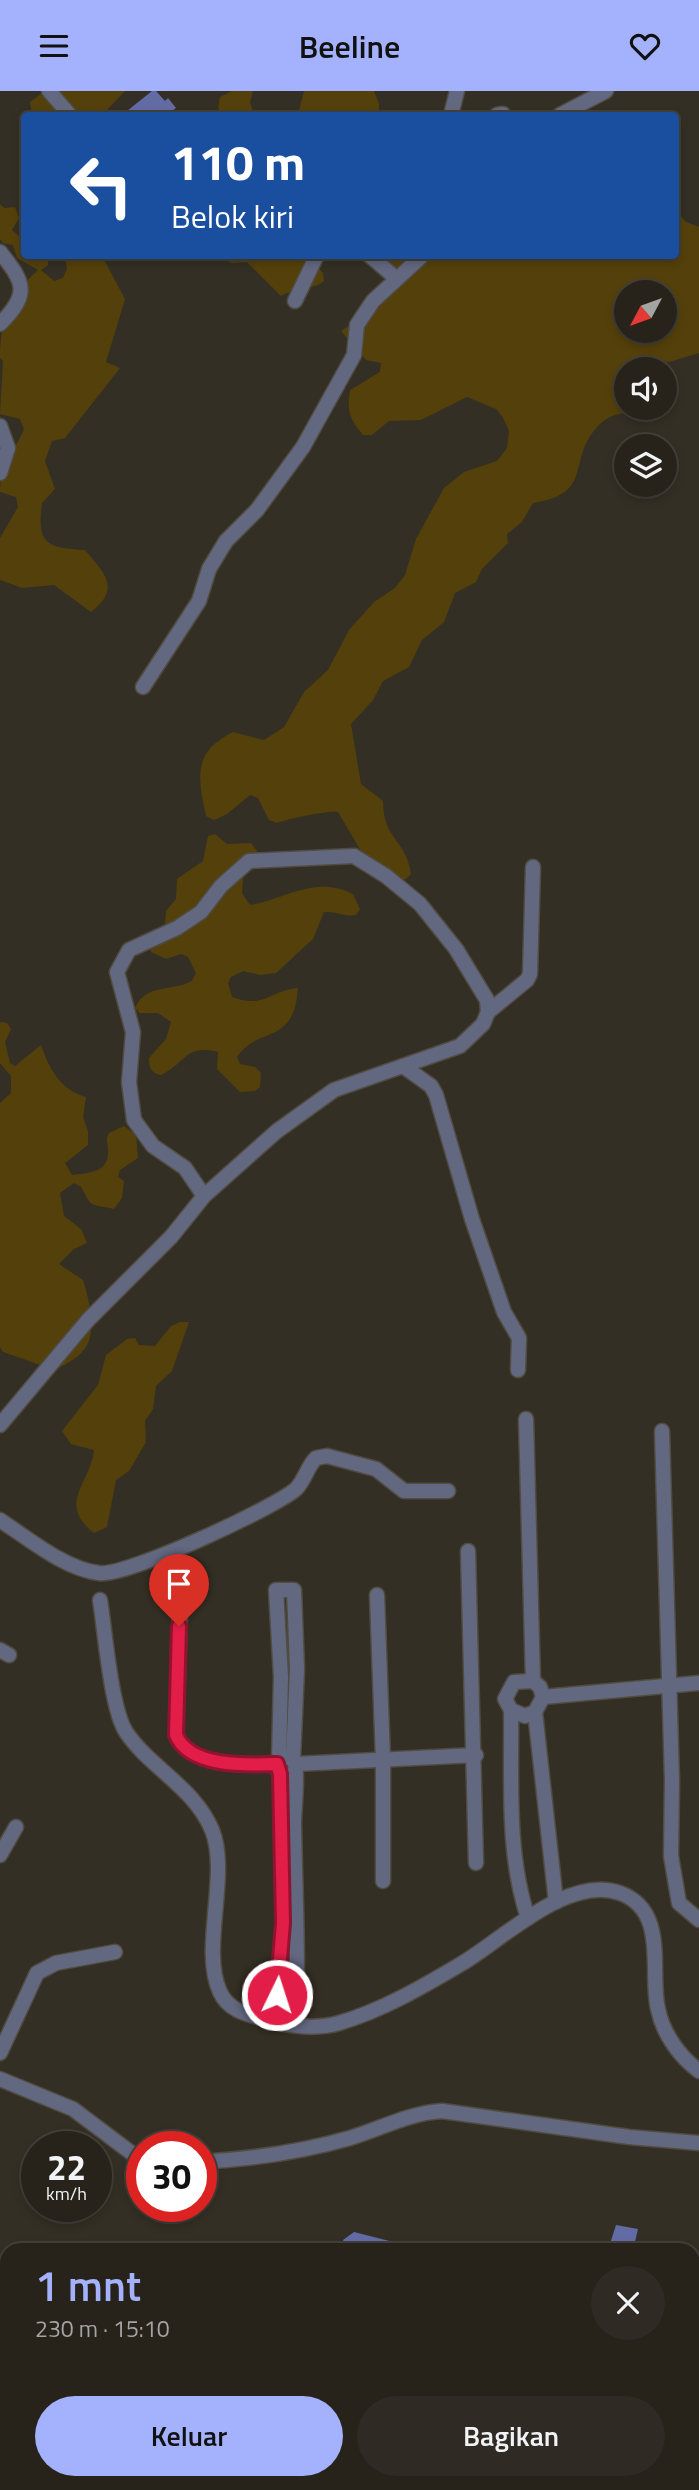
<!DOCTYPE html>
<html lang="id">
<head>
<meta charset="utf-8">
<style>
  :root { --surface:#27231b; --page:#2f2b24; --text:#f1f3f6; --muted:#a4a4a3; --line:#43403a; --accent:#a4b1fc }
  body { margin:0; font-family:"Titillium Web",sans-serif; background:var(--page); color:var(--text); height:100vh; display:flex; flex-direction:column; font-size:26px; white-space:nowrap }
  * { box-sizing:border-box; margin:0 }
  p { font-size:23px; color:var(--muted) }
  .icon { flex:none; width:38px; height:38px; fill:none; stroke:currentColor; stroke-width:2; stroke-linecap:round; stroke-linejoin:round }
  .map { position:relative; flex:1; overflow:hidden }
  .panel { position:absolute; left:0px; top:2152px; width:700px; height:247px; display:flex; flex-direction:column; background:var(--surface); border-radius:21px 21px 0 0; box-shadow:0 4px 10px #0003,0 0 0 2px var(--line) }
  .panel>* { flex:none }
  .guide { position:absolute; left:21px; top:21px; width:658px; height:147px; border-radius:7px; box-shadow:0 4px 10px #0003,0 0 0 2px var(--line); background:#1a4fa0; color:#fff; overflow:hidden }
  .needle { width:46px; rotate:229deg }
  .tools { position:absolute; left:614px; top:189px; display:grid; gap:14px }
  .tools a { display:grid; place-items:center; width:63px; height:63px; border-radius:50%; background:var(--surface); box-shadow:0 4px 10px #0003,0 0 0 2px var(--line); font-size:35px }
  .speed { position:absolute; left:21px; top:2040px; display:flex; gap:14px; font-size:35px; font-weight:700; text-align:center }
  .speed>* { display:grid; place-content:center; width:91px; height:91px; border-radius:50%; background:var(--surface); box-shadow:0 4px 10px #0003,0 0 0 2px var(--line); line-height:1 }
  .speed small { font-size:18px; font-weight:400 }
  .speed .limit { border:10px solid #d22; background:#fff; color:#111 }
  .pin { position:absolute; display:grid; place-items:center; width:60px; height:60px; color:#fff; margin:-72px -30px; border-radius:50% 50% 50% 0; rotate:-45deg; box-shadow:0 0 7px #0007 }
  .pin .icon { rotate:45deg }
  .me { position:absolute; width:77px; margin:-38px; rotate:4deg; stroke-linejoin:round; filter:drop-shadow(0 0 5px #0008) }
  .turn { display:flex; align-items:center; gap:24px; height:147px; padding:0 35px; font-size:32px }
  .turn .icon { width:91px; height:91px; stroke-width:2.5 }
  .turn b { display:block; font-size:49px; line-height:60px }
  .round { display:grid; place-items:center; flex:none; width:74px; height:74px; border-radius:37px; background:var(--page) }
  .overview { display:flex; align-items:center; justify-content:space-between; height:119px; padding:0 35px }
  h1 { font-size:42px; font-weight:600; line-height:52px; color:var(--accent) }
  .primary-button { display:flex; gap:14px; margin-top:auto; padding:14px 35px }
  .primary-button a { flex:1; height:80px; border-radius:42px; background:var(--accent); color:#111; font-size:28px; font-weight:600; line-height:80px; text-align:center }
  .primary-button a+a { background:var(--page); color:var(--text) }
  header { display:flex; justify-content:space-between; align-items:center; height:91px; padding:0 35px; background:var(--accent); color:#111; font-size:32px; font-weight:600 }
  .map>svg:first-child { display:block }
  .green { fill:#54400a; fill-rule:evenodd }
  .water { fill:#626ba4 }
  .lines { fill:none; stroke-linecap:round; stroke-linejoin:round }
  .river { stroke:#626ba4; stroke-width:24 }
  .minor-casing { stroke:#514c42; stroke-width:17 }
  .minor { stroke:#636881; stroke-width:14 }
  .route-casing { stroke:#92132f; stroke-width:18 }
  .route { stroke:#e11d48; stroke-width:12 }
</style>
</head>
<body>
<header><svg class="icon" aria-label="menu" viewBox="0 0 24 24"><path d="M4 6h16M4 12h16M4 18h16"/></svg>Beeline<svg class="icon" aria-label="heart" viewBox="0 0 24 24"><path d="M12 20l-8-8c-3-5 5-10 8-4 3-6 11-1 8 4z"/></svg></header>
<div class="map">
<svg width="699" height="2399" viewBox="0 0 699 2399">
  <rect width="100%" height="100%" fill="#342f24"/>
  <g class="green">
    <path d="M45,0h80l-23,24h-70l-2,-13z"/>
    <path d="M232,0h21l-3,11 4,13h-30l-6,-7 2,-11z"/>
    <path d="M304,0h70l5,13v11h-81z"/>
    <path d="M0,113l4,4 11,-1 4,11 -7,12 12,11v14l24,1v9l-7,5 13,11 9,-3 4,-9 -2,-13h37l23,43 -19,63 14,6 -55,70 -13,3 -7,20 10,28 -13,14c-6,42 6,45 43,47 19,23 37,38 6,62l-37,-27 -32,3 -22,-8v-42l18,-31 -2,-10 -16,-5c0,-26 15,-41 24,-63l-4,-10 -20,-5 3,-53 -3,-3c0,-36 10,-63 38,-88l-21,-12 -4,-13 -10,-2 -3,-4z"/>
    <path d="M676,120l10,11 13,5v126l-30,9 -31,-3 -4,10h-8v39h19c-15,9 -27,0 -45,16 -36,36 -3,69 -67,79l-11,19 -15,12 1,9 -26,26 -6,13 -21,11 -11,29 -22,18 -13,27 -26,14 -10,19 -22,24 10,60 22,17c0,39 23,38 28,73l-5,5 -16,3 -12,-21 -14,-5 -26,-44c-8,-2 -52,7 -61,11l-8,-3 -11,-22 -8,-3 -23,19 -13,6 -8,-4c-8,-38 -14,-64 27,-84l31,8 20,-13 20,-35 24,-22 21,-40 25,-28 21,-14 10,-13 11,-36 28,-51 20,-16 33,-11 10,-13 2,-17 -7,-15 -6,-7 -29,-12 -46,23 -32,1 -17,14h-9c-14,-17 -16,-24 -13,-45l30,-18 1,-9 -15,-3 -25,-29c19,-14 43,-19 47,-47 1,-9 -1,-19 2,-28l286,-1zM626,201h39v39h-39z"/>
    <path d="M217,165h98l-1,7 9,10 1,8c-10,9 -30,7 -43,15l-34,-34 -15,1z"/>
    <path d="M215,743l12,10 24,-1 10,13 -1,7 -17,15 -1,15 8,12c38,-7 66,-30 103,-11l7,15 -4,6c-11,2 -20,-4 -32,-3l-11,27 -37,34 -16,2 -17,-4 -12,6 -3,6 4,14c34,12 36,-6 66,-9 -4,59 -40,37 -61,69l3,7 15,3 6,6 -1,14 -5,4 -15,1 -23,-23 1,-17c-33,-8 -31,10 -57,23 -10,-2 -12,-7 -12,-17l17,-19 5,-17 -13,-9h-18l-5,-5c11,-25 37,-16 57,-27l4,-8 -8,-16 -7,-3 -15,5 -15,-7 -2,-7 15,-7 2,-27 10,-12 1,-20 26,-18 5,-25z"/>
    <path d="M0,931l7,1 4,6 -6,13 5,21 5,3 26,-21c8,24 20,45 45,52l-3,20 5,14v14l-23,18 7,12c17,-2 38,-2 36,-26 0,-7 -3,-8 1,-16l15,-7 12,9 2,23 -18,12 -2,7 6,4 -2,17 -8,11c-25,-6 -21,0 -33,-22l-7,-4 -14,10 4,23 17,13 6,14 -13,6 -15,15 24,16c6,19 15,55 0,71 -7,8 -19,14 -28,19l-52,-18 -3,-5v-244l11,-10v-17l-11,-13z"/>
    <path d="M180,1231h9l-17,49 -16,15 -3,23 -8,12 1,21 -17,29 -13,9 -9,47 -13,6c-38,-30 -3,-50 0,-83l-23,-6 -9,-13 36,-46 8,-30 21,-16 8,-1 4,7 16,1 16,-20z"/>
    <path d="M225,2392h164l-41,7h-125z"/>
  </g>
  <g class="water">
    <path d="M152,0h4l9,10 3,-3 8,10 -4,3 4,4h-54z"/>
    <path d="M616,2134l22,4 -5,21h-25z"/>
    <path d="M354,2141l71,18h-80l-2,-10z"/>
  </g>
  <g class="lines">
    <path class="river" d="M0,2214l7,1"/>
    <g class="minor-casing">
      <g id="minor">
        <path d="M49,0l21,24"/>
        <path d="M451,24l6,-24"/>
        <path d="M497,24l6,-1"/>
        <path d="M560,24l46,-24"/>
        <path d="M0,161c25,31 30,42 0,72"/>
        <path d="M369,164l27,23"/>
        <path d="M295,210l22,-46"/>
        <path d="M0,335l8,22 -8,25"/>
        <path d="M143,596l56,-86 10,-32 17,-28 31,-31 46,-63 51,-92 3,-30 16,-24 50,-46"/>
        <path d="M488,921l39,-32 3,-6 3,-107"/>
        <path d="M403,975l28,20 5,9 36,124 32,93 15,26 -1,32"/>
        <path d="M526,1328l7,262"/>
        <path d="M0,1334l88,-105 83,-83 33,-41 -19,-28 -32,-22 -19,-26 -5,-38 4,-50 -16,-60 12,-22 48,-22 24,-16 20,-26 28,-25 105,-5 32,20 34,28 36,45 31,51 1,12 -5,12 -23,22 -126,44 -57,41 -73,65"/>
        <path d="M662,1340l10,350 -1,75 8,47 20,17"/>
        <path d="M0,1429c29,19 65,49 99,53 27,4 175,-65 197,-84 9,-9 11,-22 20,-31l11,-2 49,13 28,22h44"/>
        <path d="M468,1460l8,312"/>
        <path d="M181,1487l-5,157c14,33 71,30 101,29"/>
        <path d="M377,1504l6,165v121"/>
        <path d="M100,1509c5,31 11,109 26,132 24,36 68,55 86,98 18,44 -12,119 8,162 8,18 26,22 44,27 24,7 51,11 75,4 42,-12 85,-37 122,-59 41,-24 107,-90 159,-71 49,18 29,78 38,116 5,25 22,48 41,62"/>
        <path d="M0,1559l9,5"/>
        <path d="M543,1606l156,-14"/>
        <path d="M511,1619c1,68 -5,142 17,208"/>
        <path d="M535,1621l-10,4 -14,-6 -6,-11 9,-17 19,-1 7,6 3,10 -8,15 21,190"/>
        <path d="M279,1669l2,-83 -5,-87h18l3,79 -4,90"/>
        <path d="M296,1673l180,-9"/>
        <path d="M294,1682l-4,3 -10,-2 -3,-5 2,-9 10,-3 4,2c6,9 1,50 1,64 1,68 5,135 2,202"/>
        <path d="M0,1764l16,-28"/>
        <path d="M275,1931l8,-99 -3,-149"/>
        <path d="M0,1962l37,-80 19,-10 59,-11"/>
        <path d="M0,1988l73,30 69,52"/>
        <path d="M201,2071c51,-3 100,-10 149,-24 30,-9 59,-25 92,-27l187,26 70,6"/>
        <path d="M0,2202l7,-3"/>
        <path d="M0,2345l7,-1"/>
        <path d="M87,2399l1,-7"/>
        <path d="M168,2399l1,-7"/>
      </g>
    </g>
    <use href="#minor" class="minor"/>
  </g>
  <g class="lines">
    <g class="route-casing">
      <path id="route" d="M179,1535l-3,109c14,33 71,30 101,29l3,10 3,149 -6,72"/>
    </g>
    <use href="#route" class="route"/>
  </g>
</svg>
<div class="tools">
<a><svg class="needle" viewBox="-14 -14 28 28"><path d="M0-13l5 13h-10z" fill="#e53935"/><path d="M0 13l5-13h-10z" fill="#a4a4a3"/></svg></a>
<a><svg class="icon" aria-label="sound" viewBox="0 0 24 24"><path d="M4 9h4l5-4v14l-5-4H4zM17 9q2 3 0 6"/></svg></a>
<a><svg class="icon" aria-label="layers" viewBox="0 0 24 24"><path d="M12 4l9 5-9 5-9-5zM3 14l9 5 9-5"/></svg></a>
</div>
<div class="speed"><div>22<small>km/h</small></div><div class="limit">30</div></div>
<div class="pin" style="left:179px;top:1535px;background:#d93025"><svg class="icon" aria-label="arrive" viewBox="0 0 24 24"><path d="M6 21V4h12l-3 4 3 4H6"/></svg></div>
<svg class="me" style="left:277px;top:1904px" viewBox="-20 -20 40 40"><circle r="17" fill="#e11d48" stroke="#fff" stroke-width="3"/><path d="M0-11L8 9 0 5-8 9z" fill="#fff"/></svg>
<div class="guide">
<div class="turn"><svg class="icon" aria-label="left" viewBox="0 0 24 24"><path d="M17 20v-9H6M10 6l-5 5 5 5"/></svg><div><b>110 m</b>Belok kiri</div></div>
</div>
<section class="panel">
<div class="overview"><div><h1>1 mnt</h1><p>230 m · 15:10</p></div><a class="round"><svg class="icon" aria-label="close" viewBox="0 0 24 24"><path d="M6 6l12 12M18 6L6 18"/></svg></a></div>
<div class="primary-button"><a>Keluar</a><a>Bagikan</a></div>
</section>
</div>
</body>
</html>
